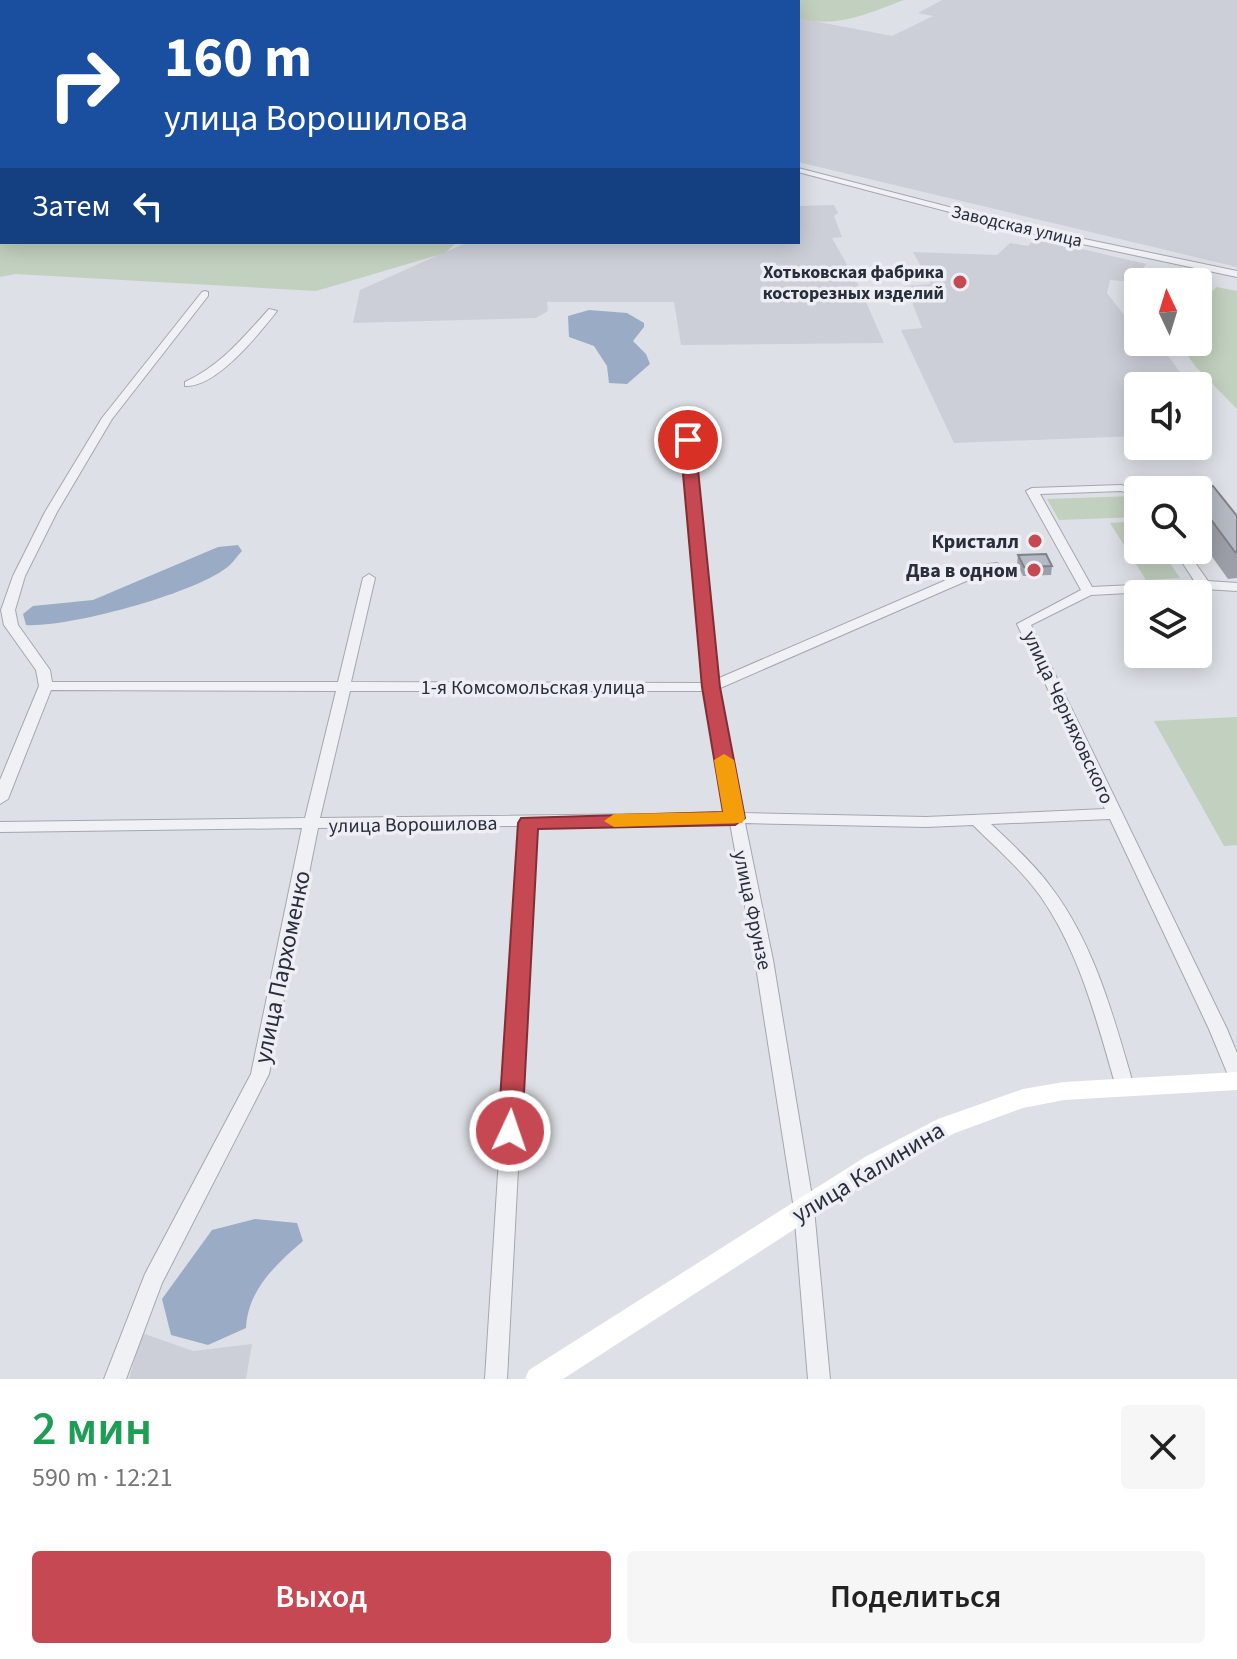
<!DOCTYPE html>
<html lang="ru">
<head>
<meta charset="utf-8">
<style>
  :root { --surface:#fff; --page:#f6f6f6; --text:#222; --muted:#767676; --accent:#c64852 }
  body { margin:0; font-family:"Source Sans 3",sans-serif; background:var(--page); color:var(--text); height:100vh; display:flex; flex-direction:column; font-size:30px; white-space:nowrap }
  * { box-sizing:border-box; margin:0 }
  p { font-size:26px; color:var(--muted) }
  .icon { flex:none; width:44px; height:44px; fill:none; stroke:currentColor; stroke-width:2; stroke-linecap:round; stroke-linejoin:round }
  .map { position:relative; height:1379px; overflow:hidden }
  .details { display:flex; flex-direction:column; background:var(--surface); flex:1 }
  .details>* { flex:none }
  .top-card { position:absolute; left:0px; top:0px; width:800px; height:244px; box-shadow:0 4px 20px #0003; background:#1a4fa0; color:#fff; overflow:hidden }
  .needle { width:52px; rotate:356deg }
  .buttons { position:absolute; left:1124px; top:268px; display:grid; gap:16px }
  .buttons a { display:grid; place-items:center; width:88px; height:88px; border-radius:8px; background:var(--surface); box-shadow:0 4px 20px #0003; font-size:40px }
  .pin { position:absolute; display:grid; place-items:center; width:68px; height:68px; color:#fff; margin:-34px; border:4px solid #fff; border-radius:50%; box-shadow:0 2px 8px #0007 }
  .me { position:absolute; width:88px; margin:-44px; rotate:3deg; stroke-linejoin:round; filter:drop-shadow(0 0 6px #0008) }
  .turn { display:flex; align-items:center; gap:28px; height:168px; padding:0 32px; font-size:36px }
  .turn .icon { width:104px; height:104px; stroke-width:2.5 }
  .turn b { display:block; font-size:56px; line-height:68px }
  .then { display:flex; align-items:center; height:76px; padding:0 32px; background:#0003; gap:16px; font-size:30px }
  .round { display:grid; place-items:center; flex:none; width:84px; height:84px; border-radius:8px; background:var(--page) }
  .headline { display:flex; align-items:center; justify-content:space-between; height:136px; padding:0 32px }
  h1 { font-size:48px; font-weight:600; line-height:60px; color:#1e9e55 }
  .action { display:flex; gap:16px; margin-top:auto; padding:16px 32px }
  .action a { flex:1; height:92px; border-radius:8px; background:var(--accent); color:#fff; font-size:32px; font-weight:600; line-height:92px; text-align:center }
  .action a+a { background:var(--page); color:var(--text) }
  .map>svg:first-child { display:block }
  .built { fill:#cccfd8 }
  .green { fill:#c2d0bf }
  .water { fill:#9aacc5 }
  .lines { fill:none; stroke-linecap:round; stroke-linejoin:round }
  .street-casing { stroke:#a3a7b0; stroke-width:2 }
  .street { fill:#f0f1f5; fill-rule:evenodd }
  .secondary { fill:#fff; fill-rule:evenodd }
  .wall { fill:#9c9fa8 }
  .building { fill:#b5b9c3; stroke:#7f8288; stroke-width:2 }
  .route { fill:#c64852; stroke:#812f35; stroke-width:2 }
  .slow { fill:#f59e0b }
  .poi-dot { fill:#c64852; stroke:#edeff4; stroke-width:3 }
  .labels { text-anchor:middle; stroke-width:7; stroke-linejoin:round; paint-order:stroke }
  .far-street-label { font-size:18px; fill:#282e3c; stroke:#edeff4 }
  .far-poi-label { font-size:18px; font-weight:bold; fill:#282e3c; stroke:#edeff4; text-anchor:end }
  .poi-label { font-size:20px; font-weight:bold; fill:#282e3c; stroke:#edeff4; text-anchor:end }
  .street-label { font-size:20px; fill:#282e3c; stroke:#edeff4 }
  .near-street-label { font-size:24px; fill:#282e3c; stroke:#edeff4 }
</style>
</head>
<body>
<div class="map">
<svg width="1237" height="1379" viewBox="0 0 1237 1379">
  <rect width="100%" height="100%" fill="#dde0e6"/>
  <g class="built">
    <path d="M942,0h295v267l-439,-105v-144l94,18 41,-20 -15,-3z"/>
    <path d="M834,205l4,8 -4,3 8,21 -10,1 27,48 25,57 -203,2 -7,-43h-127l1,9 -12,7 -183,5 7,-33 108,-48h330v-36z"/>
    <path d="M1035,238l111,26 -13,18 -23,-2 -3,13 21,27 10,3v19h20l32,44h-52v50l-184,7 -53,-113 21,-2 -16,-42 25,-2 -18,-32 84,3 13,-12 18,3z"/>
    <path d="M142,1333l51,18 59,-7 -6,35h-117z"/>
  </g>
  <g class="green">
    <path d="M0,0h561v2h-559l-2,40z"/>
    <path d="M647,0h257c-35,13 -68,29 -106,18v-16z"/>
    <path d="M0,45l2,197h455l-12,11 -129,38 -301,-17 -15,3z"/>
    <path d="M1217,287l20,4v118l-42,-43 -16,-24h19v-38z"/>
    <path d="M1134,496l4,7v14l-79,3 -12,-21z"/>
    <path d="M1138,521v29h23l19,28 -34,2 -36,-57z"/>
    <path d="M1237,717v128l-13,1 -70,-125z"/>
  </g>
  <g class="water">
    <path d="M589,310l38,3 17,10v4l-11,14 13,13 4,10 -23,20 -18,-1 -2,-17 -13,-20 -25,-9 -1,-21z"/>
    <path d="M238,545l4,6c-4,4 -8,10 -12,14 -31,28 -163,63 -204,60l-3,-11 10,-8 60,-6 125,-53z"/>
    <path d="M255,1219l42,4 6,18c-28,24 -55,49 -57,87l-38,17 -37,-10 -9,-36 50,-69z"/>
  </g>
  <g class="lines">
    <g class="street-casing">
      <g id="street">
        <path d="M798,168l229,59 210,44v6l-211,-45 -228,-60z"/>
        <path d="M205,291l3,1v4l-96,123 -55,93 -32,64 -10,34 3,15 32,45 2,12h286l25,-104 6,-4 6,4 -24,104 353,1 -22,-243 6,-3 6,3 23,239 264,-114 16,-2 6,4 -2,3 -14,2 -269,117 25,124 183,4 179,-8 -88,-185 64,-34 -55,-99 6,-3 89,-3 21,5h-4v5l-17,-4 -81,3 52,93 103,-5 -21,-32h12l22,31 29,2v8l-33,-2 -113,6 -60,30 196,404 10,24v29l-7,-2 -2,-5 -19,-46 -99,-210 -119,5c21,20 43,40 60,63 44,58 63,131 83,200l-2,5 -7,2 -7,-2 -2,-5c-19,-65 -36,-134 -75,-190 -19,-27 -45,-49 -68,-72l-47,2 -181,-4 28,137 41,249 16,170h-22l-14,-170 -39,-249 -25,-137 -194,3 -29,553h-22l35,-553 -202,2 -49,246 -107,209 -36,96h-22l41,-105 106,-200 51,-246 -302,4v-10l305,-4 31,-127 -285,-1 -43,109 -8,5v-24l39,-94 -3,-16 -32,-45 -3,-15 12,-34 32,-64 57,-94 100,-126zM350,691h355l23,122 -408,5z"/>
        <path d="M269,309l8,2c-18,23 -61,77 -92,75v-4c35,-16 59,-45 84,-73z"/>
      </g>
    </g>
    <use href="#street" class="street"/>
    <path class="secondary" d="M1237,1072v18l-173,10 -41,8 -68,25 -72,39 -320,207h-38l4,-9 336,-213 73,-38 85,-30 41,-7z"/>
  </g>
  <g class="wall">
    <path d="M1213,486l24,30v62l-9,1 -30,-42v-47h-12v-3z"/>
    <path d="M1018,555l34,11 -1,9 -28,1 -6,-12z"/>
  </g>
  <g class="building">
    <path d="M1213,486l24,30v36h-2l-37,-50v-12h-9l-3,-3z"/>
    <path d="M1046,554l6,12 -28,1 -6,-12z"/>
  </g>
  <path class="route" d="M688,436l7,4 25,247 25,131 -10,7 -197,4 -16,302 -3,7 -9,3 -9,-3 -3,-7 20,-308 3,-5 202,-6 -21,-125 -22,-247z"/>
  <path class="slow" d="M724,754l10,6 11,58 -3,5 -128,4 -10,-6 10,-7 109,-2 -9,-52z"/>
  <g class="poi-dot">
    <circle cx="960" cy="282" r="8"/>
    <circle cx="1035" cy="541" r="8"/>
    <circle cx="1034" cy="570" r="8"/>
  </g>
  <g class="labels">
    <g class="far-street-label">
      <text transform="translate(1017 226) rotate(13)" y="6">Заводская улица</text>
    </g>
    <g class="far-poi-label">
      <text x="944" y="278">Хотьковская фабрика<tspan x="944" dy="21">косторезных изделий</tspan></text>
    </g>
    <g class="poi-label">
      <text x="1019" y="548">Кристалл</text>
      <text x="1018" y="577">Два в одном</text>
    </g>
    <g class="street-label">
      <text x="533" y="694">1-я Комсомольская улица</text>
      <text transform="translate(1069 717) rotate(65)" y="7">улица Черняховского</text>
      <text transform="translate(413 824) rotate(-1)" y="7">улица Ворошилова</text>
      <text transform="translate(753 910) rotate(78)" y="7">улица Фрунзе</text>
    </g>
    <g class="near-street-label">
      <text transform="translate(282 967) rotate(-78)" y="8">улица Пархоменко</text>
      <text transform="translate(868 1172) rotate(-31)" y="8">улица Калинина</text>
    </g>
  </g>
</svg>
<div class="buttons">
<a><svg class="needle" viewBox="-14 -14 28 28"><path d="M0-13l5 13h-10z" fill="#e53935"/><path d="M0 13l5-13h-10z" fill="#767676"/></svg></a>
<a><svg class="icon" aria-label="sound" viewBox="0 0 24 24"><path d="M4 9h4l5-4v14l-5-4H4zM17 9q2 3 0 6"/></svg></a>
<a><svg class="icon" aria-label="search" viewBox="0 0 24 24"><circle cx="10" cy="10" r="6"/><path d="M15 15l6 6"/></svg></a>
<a><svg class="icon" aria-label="layers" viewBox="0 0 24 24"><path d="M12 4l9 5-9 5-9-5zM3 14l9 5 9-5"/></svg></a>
</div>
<div class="pin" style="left:688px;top:440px;background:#d93025"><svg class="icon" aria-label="arrive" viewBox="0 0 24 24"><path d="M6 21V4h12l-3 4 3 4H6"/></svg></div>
<svg class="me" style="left:510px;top:1131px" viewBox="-20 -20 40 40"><circle r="17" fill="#c64852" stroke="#fff" stroke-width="3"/><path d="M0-11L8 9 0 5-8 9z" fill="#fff"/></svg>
<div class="top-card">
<div class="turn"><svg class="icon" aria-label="right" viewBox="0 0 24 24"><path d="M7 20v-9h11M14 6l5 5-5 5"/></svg><div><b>160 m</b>улица Ворошилова</div></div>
<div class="then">Затем<svg class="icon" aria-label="left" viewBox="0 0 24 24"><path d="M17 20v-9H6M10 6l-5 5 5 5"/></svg></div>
</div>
</div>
<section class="details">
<div class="headline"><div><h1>2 мин</h1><p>590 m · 12:21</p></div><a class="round"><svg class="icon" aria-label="close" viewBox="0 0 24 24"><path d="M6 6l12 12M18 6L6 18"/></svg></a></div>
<div class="action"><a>Выход</a><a>Поделиться</a></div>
</section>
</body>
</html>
